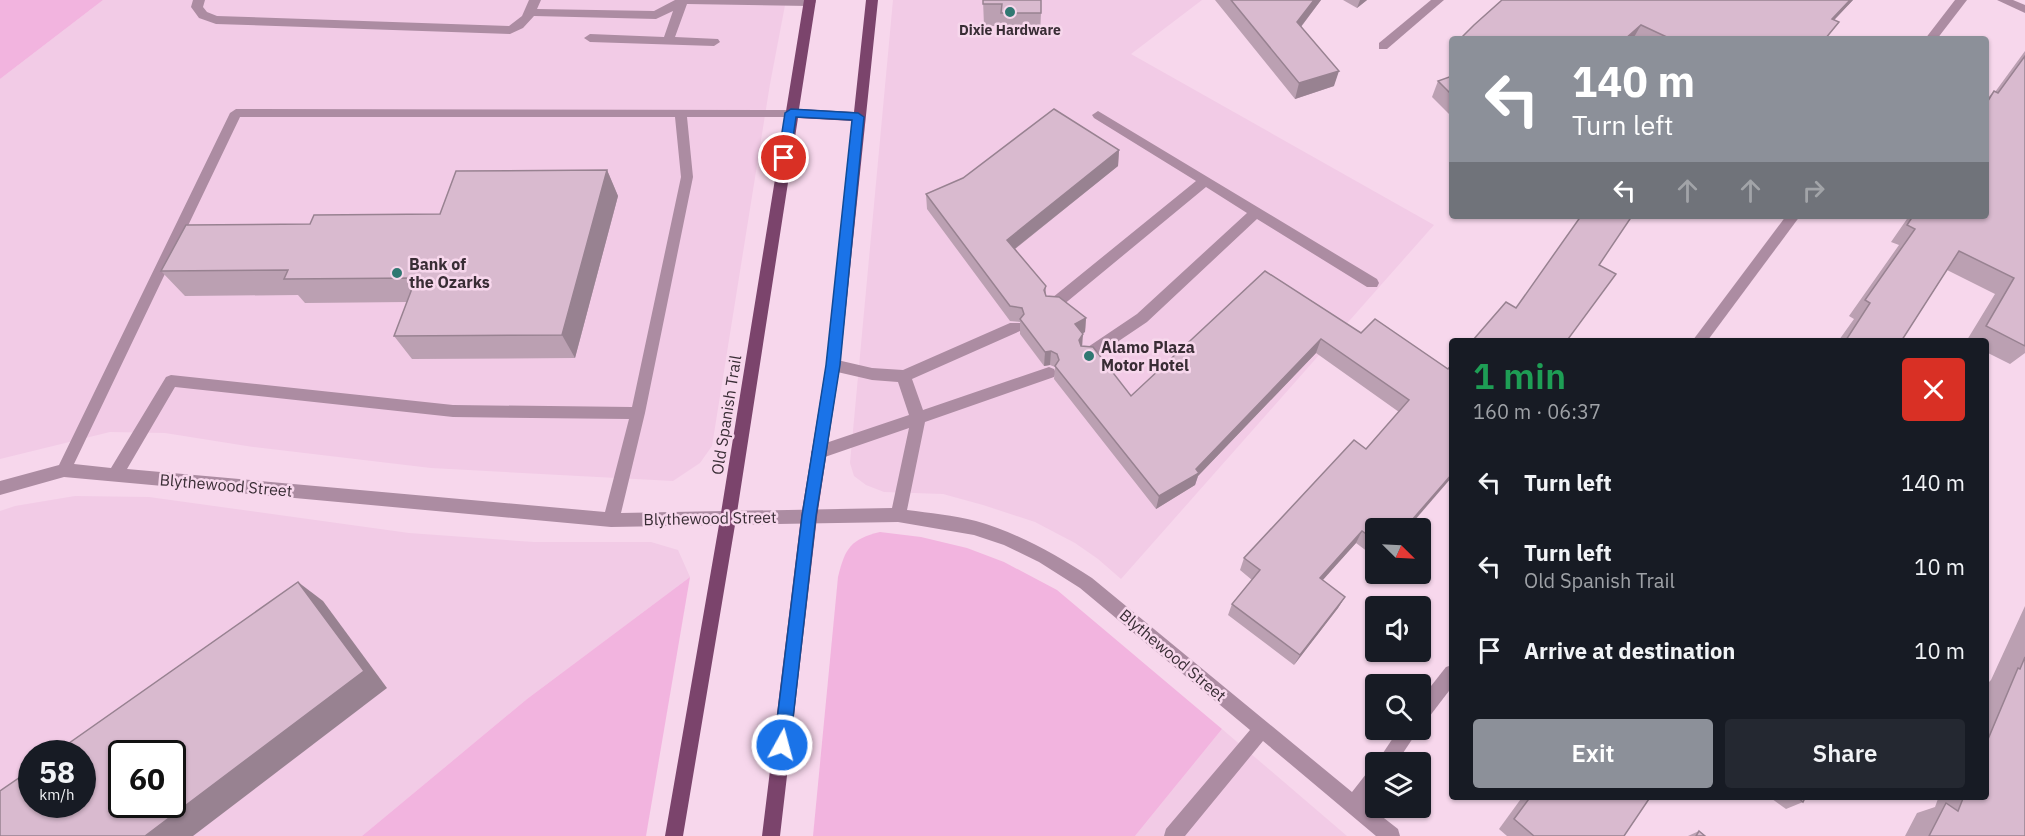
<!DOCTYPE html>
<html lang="en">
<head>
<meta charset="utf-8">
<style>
  :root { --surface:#171b24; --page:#242831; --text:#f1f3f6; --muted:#9ea1a6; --accent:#8c9099 }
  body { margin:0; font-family:"IBM Plex Sans",sans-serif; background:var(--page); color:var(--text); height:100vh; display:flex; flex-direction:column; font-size:22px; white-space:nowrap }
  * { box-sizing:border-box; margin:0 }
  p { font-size:20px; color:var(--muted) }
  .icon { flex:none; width:33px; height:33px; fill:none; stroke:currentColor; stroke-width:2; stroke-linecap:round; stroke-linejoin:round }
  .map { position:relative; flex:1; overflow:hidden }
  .side { position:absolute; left:1449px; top:338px; width:540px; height:462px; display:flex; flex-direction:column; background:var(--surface); border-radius:6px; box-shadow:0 2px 4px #0004 }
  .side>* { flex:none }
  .banner { position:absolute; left:1449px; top:36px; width:540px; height:183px; border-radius:6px; box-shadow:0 2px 4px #0004; background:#8c9099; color:#fff; overflow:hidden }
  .needle { width:39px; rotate:114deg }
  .tools { position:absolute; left:1365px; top:518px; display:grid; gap:12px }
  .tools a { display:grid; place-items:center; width:66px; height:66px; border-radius:6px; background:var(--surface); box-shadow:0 2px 4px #0004; font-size:30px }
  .speed { position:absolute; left:18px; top:740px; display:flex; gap:12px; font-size:30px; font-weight:700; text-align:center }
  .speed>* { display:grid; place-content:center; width:78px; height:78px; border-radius:50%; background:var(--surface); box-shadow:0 2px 4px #0004; line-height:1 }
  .speed small { font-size:15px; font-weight:400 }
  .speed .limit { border:3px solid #111; border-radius:9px; background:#fff; color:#111 }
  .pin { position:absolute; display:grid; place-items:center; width:51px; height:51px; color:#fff; margin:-26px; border:3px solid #fff; border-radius:50%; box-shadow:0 2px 6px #0007 }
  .me { position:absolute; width:66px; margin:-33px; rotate:7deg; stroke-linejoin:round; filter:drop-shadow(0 0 4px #0008) }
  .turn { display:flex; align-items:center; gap:21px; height:126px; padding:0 24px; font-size:27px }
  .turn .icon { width:78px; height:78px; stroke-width:2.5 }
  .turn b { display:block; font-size:42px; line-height:51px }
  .lanes { display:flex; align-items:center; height:57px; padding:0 24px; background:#0003; justify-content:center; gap:30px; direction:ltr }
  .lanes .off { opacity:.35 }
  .round { display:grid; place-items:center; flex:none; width:63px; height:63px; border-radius:6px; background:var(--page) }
  .headline { display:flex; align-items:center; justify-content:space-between; height:102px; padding:0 24px }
  h1 { font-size:36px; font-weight:600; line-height:45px; color:#1e9e55 }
  .action { display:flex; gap:12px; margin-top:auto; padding:12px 24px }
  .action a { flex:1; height:69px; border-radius:6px; background:var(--accent); color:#fff; font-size:24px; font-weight:600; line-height:69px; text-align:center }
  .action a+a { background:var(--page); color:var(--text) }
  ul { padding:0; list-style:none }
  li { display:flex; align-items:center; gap:18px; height:84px; padding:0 24px }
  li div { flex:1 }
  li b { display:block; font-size:22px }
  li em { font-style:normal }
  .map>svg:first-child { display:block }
  .built { fill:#f2cbe6; fill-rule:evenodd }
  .green { fill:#f2b4df }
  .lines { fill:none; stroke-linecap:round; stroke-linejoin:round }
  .minor { fill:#ac8ca2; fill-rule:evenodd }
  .major { fill:#7b446c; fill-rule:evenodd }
  .wall { fill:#bba0b2 }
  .shaded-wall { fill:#988291 }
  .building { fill:#d9bacf; stroke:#988291; stroke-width:1.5; fill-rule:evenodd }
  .route { fill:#1a73e8; stroke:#114b97; stroke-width:1.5 }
  .poi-dot { fill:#307872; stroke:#f7d7ec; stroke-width:2 }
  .labels { text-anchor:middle; stroke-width:5; stroke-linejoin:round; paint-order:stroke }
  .far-poi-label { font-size:14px; font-weight:bold; fill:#392d35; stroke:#f7d7ec }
  .poi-label { font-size:16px; font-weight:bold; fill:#392d35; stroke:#f7d7ec; text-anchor:start }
  .street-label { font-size:16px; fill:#392d35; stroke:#f7d7ec }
</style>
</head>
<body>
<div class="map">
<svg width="2025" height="836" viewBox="0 0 2025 836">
  <rect width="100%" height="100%" fill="#f7d7ec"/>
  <g class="built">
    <path d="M103,0h683l-16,84 -58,362 -12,17 -27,18 -242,-13 -178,-21 -88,-14 -55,-1 -110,27v-380z"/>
    <path d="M893,0h309l-71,54 303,171 -313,354 -23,-20 -23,-16 -40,-21 -52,-17 -40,-11 -59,-2 -18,-7 -12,-9 -4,-13z"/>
    <path d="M75,496l74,1 260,36 125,9h117l27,8 12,27 -163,122 -165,137h-362v-325l15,-5zM32,753h50v51h-50zM122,753h50v51h-50z"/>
    <path d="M1222,729l125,107h-212z"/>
  </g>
  <g class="green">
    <path d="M0,0h103l-103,79z"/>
    <path d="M880,532l41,5 46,11 37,14 53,28 165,139 -87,107h-322l25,-259c7,-29 13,-38 42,-45z"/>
    <path d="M690,577l-44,259h-284l165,-137z"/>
  </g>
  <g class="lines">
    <g class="minor">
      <path d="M193,0h12l-2,7 4,5 10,4 292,10 13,-10 7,-16h12l-4,9 117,2 21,-11h139l2,2 -6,4 -123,-2 -12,33 43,2 2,3 -6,4 -124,-4 -6,-4 6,-4 74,3 9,-26 -17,8 -122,-3 -11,12 -13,6 -294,-10 -17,-6 -8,-11z"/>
      <path d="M1431,0h13l-57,49h-8v-6z"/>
      <path d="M1955,0h12l-30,39h-12z"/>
      <path d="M1997,0h16l12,5v8z"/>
      <path d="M236,109l559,1 2,3 -2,3 -4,1h-104l6,60 -48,236 -24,100 271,-5 17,-80 -90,31 -5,-2 -3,-5 3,-5 95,-32 -11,-33 -26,-2 -39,-9 -5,-2 -2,-4 2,-4 5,-2 39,9 31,2 107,-47h10l2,4 -2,4 -108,48 11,31 126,-43 5,2 2,4 -2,4 -129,45 -18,88c23,3 46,5 69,11 42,12 79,33 116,57l260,214 18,-23 6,-3v25l-10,13 32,25 2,7h-24l-113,-95 -78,95h-21l2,-7 84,-99 -170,-142 -41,-26 -35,-17 -30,-10 -76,-13 -287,5 -547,-50 -64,18v-14l59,-16 171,-352zM240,117h435l6,60 -49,230 -179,-2 -282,-30 -5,2 -55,91 -37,-4zM175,387l278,30 176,2 -24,93 -478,-43z"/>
      <path d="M1098,111l279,168 2,4 -2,4h-10l-110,-68 -110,103 -55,37h-10l-2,-4 2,-4 55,-37 110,-101 -41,-26 -149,123h-10l-2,-4 2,-4 149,-121 -102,-63 -2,-3z"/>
      <path d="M1786,216h14l-92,124h-15z"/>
      <path d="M1452,665v22l-26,34 -6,2v-23l26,-33z"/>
      <path d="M1399,729h20l-22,33h-20z"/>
    </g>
    <path class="major" d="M804,0h12l-17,109 55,3 12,-112h12l-38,365 -23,152 -37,319h-18l39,-319 25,-152 27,-244 -55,-3 -62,401 -53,317h-18l55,-317z"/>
  </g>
  <g class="wall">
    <path d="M983,0l58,13 -1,22h-38l-1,-9h-17z"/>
    <path d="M1215,0h106l-20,27 33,59 -39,13z"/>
    <path d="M1343,0h24l-10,8z"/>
    <path d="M1502,0h351l-19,20 -8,19h-366z"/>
    <path d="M2025,51v302l-15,11 -24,-12v-12h-19l28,-46 -48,-24 -45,70h-63l15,-21 -5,-3 50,-71 -8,-3 18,-26h77v-116l8,-9 1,1z"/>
    <path d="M1452,76v41l-20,-20 6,-16z"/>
    <path d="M1119,150l-1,16 -103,83 31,37v10l40,22 -1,14 -3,2v12l49,50 134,-125 96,62 87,36 4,-5v115h-1l-75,49v30l-20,-15 -34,37 23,17 -7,11 -44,57 -66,-50 4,-11 20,-24 -12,-10 4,-12 122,-109 33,-37 -83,-59 -118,123 -3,9 -39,24 -102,-130 1,-12 -5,-2 -6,1 -24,-32v-12l-10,-1 -83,-112 -1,-15z"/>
    <path d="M607,170l11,26 -43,162 -163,1 -18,-23 13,-34 -102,1 -7,-8 -113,1 -24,-25 149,-47 130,-10z"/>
    <path d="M2025,606v230h-120l12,-23 18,-6 4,-11h47v-108l3,-6 2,-2z"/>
    <path d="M1523,796h128l-27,40h-117l-8,-7z"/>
    <path d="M1768,796h38l-3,6 -17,7z"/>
    <path d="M1699,831l6,5h-17z"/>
  </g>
  <g class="shaded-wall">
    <path d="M1314,0h7l-28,37 4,-15z"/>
    <path d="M1360,0h7l-10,8z"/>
    <path d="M1850,0h3l-33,35 12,-16z"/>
    <path d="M1641,25l-8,14h-8z"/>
    <path d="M1339,71l-5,15 -39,13 4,-16z"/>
    <path d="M1119,150l-1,16 -111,89v-15z"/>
    <path d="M607,170l11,26 -43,162 -13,-23z"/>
    <path d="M1086,318l-1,14 -11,6 1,-14z"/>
    <path d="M1083,334l-1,14 -3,-8z"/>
    <path d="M1321,339l-5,14 -118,123 -3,9 -39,24 3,-13z"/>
    <path d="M1051,351l-1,14 -6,1 1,-14z"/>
    <path d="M1452,474v3l-44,51h-3z"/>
    <path d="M1362,531l-6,12 -42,47 6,-12z"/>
    <path d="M298,582l25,19 64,87 -194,148h-48z"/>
    <path d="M1345,597l-7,11 -44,57 6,-10z"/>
  </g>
  <g class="building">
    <path d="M983,0h58v13h-40l1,-9h-19z"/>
    <path d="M1231,0h83l-17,22 42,49 -40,12z"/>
    <path d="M1502,0h348l-18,19 7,3 -14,17h-154l-30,-14 -16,14h-165l14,-14z"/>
    <path d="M2025,56v290l-39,-20 28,-48 -55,-27 -57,89h-56l24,-37 -5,-3 50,-71 -8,-4 6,-9h73v-112l8,-13 4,2z"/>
    <path d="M1452,76v19l-14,-14z"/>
    <path d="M1054,109l65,41 -112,90 39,46 -2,4 2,6 13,1 27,21 -11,6 8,10 -4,6 2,6 12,1 38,49 134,-125 96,62 14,-14 73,50 4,-5v110l-47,54h-29v13l-14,-10 -42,47 25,19 -45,58 -68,-51 28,-34 -16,-12 110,-118 12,9 43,-49 -88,-61 -125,130 3,4 -40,23 -104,-130 4,-6 -2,-6 -6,-3 -6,1 -25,-33 4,-5 -2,-6 -12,-2 -84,-112 37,-16z"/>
    <path d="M607,170l-45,165 -168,1 22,-58 -132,1 4,-9 -127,1 25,-46 124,-1 4,-9 126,-1 16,-43z"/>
    <path d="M1581,216h51l-33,49 17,9 -48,65 3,1h-98l33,-38 10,6z"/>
    <path d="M298,582l66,89 -219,165h-145v-45l32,-22v35h50v-51h-27zM122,753h50v51h-50z"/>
    <path d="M2025,657v179h-96l17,-33 12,8 6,-15h22v-52l32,-76 2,1z"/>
    <path d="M1531,796h120l-27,40h-90l-20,-17z"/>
    <path d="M1796,796h10l-3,6z"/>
    <path d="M1699,831l6,5h-9z"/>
  </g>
  <path class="route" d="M791,109l67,4 6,4 -24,248 -24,151 -26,229 -2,6 -6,2 -6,-2 -2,-6 28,-229 24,-151 26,-245 -56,-3 -6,41 -6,4 -6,-4 7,-45z"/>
  <g class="poi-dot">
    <circle cx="1010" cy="12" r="6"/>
    <circle cx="397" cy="273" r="6"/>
    <circle cx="1089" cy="356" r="6"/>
  </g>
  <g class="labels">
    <g class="far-poi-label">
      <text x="1010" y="35">Dixie Hardware</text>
    </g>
    <g class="poi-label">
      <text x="409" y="270">Bank of<tspan x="409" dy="18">the Ozarks</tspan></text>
      <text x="1101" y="353">Alamo Plaza<tspan x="1101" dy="18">Motor Hotel</tspan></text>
    </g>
    <g class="street-label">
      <text transform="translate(726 415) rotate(-81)" y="6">Old Spanish Trail</text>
      <text transform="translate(226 485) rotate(5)" y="6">Blythewood Street</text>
      <text transform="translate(710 518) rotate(-1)" y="6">Blythewood Street</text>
      <text transform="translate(1173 655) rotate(40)" y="6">Blythewood Street</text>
    </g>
  </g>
</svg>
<div class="tools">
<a><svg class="needle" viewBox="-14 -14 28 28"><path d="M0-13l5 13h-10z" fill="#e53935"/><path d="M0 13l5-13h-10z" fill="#9ea1a6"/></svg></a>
<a><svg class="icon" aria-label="sound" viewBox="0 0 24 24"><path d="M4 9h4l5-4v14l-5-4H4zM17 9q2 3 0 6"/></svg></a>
<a><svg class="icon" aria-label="search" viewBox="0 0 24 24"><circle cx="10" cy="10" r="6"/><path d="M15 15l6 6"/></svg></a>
<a><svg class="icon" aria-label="layers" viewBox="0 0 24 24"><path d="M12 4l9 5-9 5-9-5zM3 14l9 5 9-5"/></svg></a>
</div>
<div class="speed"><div>58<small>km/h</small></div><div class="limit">60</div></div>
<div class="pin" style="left:784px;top:158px;background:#d93025"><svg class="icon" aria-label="arrive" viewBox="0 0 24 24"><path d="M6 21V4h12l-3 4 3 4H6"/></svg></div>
<svg class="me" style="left:782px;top:745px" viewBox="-20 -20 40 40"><circle r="17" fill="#1a73e8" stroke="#fff" stroke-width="3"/><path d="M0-11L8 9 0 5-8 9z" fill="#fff"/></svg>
<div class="banner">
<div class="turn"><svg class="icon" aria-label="left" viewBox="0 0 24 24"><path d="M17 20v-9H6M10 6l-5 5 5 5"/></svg><div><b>140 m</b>Turn left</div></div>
<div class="lanes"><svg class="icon" aria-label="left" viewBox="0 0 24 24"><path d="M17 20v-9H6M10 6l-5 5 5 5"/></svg><svg class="icon off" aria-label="ahead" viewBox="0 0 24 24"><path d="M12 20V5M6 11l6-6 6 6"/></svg><svg class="icon off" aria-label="ahead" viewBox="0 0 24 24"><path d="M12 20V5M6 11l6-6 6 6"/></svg><svg class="icon off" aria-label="right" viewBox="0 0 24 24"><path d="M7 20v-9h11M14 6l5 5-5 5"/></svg></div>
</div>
<section class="side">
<div class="headline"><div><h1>1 min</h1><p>160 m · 06:37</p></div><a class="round" style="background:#d93025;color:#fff"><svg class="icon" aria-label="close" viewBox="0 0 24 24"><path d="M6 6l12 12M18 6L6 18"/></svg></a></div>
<ul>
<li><svg class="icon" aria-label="left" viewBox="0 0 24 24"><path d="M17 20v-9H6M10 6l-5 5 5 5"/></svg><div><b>Turn left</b></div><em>140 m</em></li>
<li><svg class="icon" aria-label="left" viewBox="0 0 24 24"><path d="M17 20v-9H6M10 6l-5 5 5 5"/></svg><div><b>Turn left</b><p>Old Spanish Trail</p></div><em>10 m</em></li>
<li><svg class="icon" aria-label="arrive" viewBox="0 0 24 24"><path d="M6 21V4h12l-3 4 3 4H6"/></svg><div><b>Arrive at destination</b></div><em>10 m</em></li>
</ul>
<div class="action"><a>Exit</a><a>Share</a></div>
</section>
</div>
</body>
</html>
